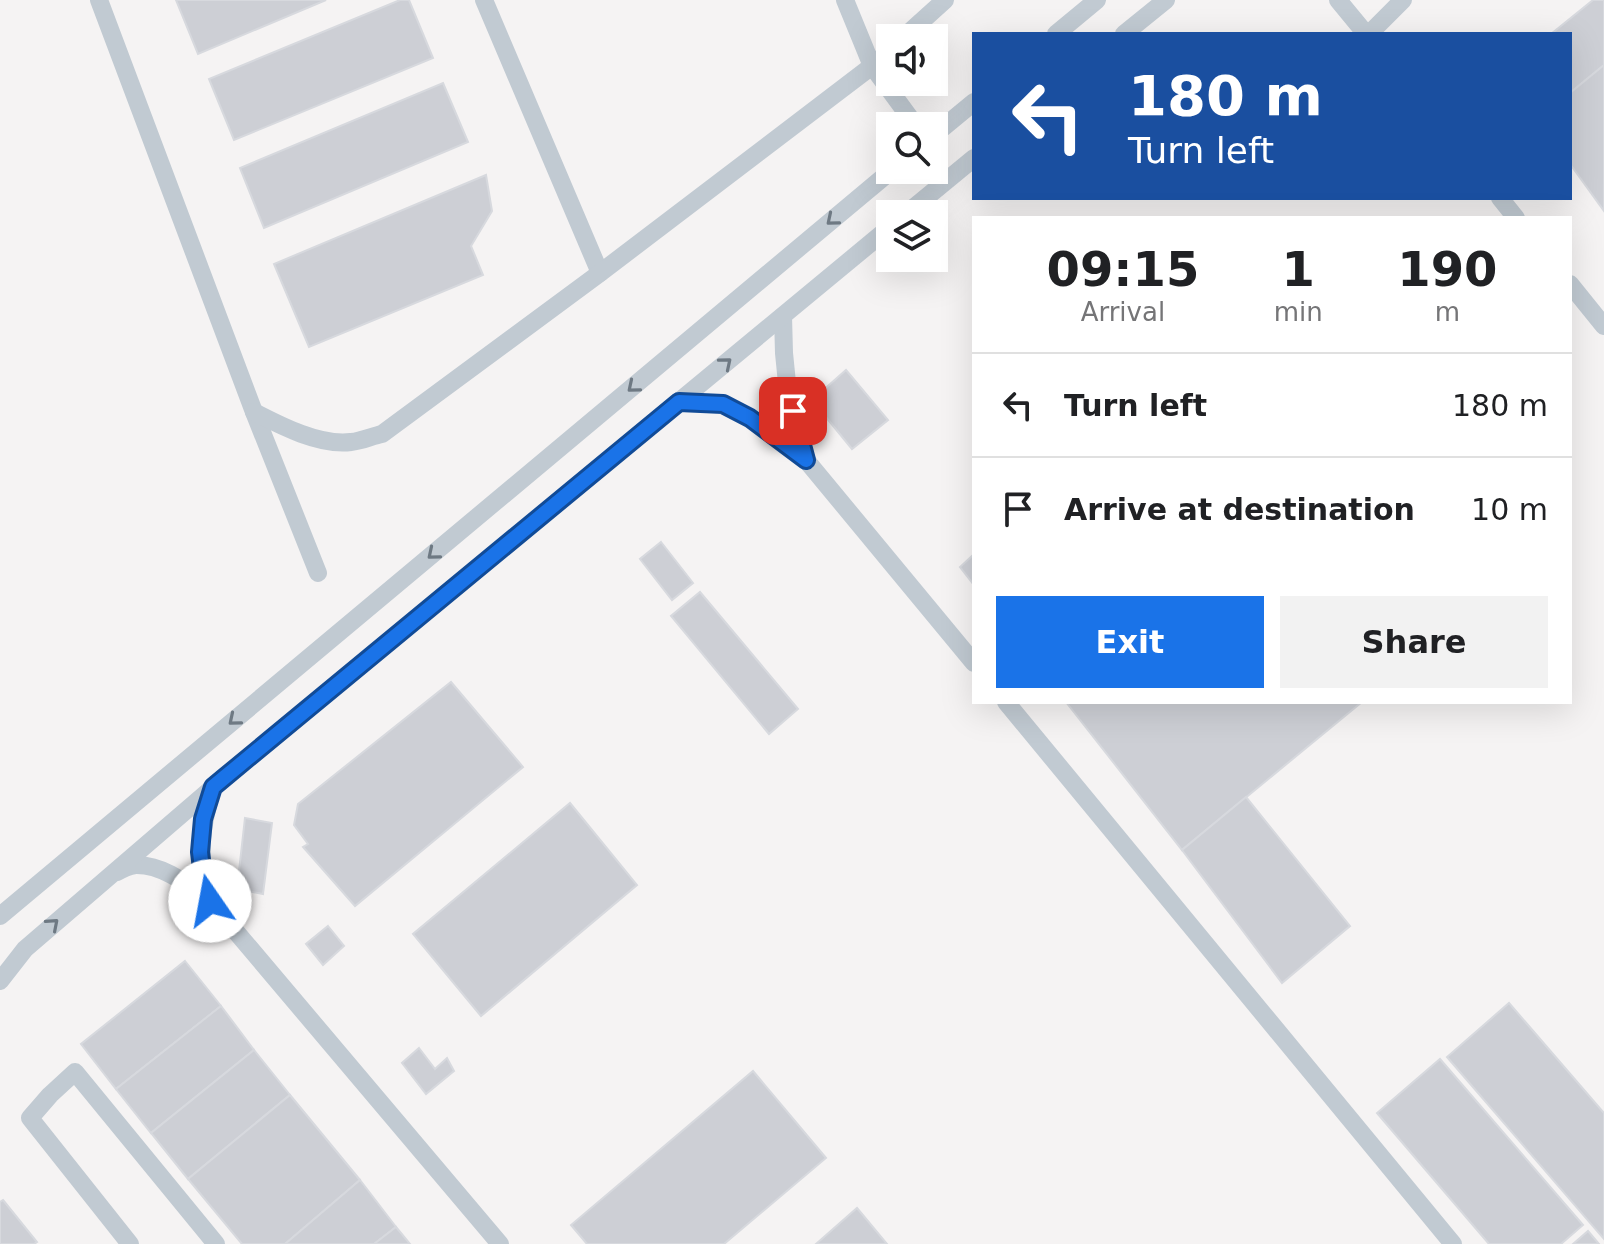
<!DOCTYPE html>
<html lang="en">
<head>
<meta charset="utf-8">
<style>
  :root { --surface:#fff; --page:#f2f2f2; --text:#202124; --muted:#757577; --line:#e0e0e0; --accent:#1a73e8 }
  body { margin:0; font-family:"DejaVu Sans",sans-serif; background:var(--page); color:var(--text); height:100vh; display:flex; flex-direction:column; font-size:30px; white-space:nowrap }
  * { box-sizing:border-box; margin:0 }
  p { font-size:26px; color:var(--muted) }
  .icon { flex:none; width:44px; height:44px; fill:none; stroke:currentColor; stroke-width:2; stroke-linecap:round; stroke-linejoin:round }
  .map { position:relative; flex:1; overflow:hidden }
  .panel { position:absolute; left:972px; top:216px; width:600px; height:488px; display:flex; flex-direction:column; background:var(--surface); border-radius:0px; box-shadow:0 8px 32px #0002 }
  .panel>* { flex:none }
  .hud { position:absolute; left:972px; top:32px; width:600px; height:168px; border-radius:0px; box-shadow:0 8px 32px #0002; background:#1a4fa0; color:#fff; overflow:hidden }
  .fabs { position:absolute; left:876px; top:24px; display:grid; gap:16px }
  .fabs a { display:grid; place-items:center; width:72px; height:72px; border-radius:0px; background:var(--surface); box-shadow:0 8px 32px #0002; font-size:40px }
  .pin { position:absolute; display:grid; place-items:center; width:68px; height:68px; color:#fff; margin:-34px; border-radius:16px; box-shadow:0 4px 12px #0006 }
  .me { position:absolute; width:88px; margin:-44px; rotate:348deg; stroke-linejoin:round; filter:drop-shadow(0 0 6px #0008) }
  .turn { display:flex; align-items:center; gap:28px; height:168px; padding:0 24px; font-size:36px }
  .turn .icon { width:104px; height:104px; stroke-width:2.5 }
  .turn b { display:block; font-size:56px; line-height:68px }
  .eta { display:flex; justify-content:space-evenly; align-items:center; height:136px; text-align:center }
  .eta b { font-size:48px; font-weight:700; line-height:56px }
  .cta { display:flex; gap:16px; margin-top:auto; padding:16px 24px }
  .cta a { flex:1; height:92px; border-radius:0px; background:var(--accent); color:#fff; font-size:32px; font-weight:700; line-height:92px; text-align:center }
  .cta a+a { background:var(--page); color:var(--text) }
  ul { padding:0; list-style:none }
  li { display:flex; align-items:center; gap:24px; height:104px; padding:0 24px; border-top:2px solid var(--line) }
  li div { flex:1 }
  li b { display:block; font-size:30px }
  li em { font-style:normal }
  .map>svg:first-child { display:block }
  .building { fill:#cdcfd5; stroke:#d7d9de; stroke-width:2 }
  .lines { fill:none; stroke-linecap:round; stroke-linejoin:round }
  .service { stroke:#c1cad2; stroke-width:18 }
  .oneway { stroke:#6e7983 }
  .route-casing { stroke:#114b97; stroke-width:20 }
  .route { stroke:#1a73e8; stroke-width:14 }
</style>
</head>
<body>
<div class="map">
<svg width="1604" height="1244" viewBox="0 0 1604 1244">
  <rect width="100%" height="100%" fill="#f5f3f3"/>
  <g class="building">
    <path d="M176,0h150l-128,54z"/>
    <path d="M400,0h9l24,58 -199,82 -25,-61z"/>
    <path d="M1593,0h11v65l-34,28v-59h-19z"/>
    <path d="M1604,65v146l-34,-47v-71z"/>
    <path d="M443,83l25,59 -204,86 -24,-60z"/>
    <path d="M486,175l6,36 -21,35 12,29 -174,72 -35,-83z"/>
    <path d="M846,370l42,50 -36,29 -40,-49z"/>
    <path d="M661,542l32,41 -21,17 -32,-41z"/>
    <path d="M974,554v31l-14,-18z"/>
    <path d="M700,592l98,117 -29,25 -98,-118z"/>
    <path d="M451,682l72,85 -168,139 -52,-59 5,-3 -14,-19 4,-21z"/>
    <path d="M1066,702h296l-180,148z"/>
    <path d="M1246,797l104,129 -68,57 -100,-133z"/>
    <path d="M570,803l67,82 -156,131 -68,-82z"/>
    <path d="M245,818l27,5 -9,71 -26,-5z"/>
    <path d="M328,926l16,20 -21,19 -17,-21z"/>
    <path d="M185,961l36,45 -105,83 -35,-45z"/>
    <path d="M1509,1003l95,110v126l-157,-182z"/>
    <path d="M221,1006l33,44 -103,83 -35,-44z"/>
    <path d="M419,1048l16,21 12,-11 7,13 -28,23 -24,-31z"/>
    <path d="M254,1050l36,45 -102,84 -37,-46z"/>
    <path d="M1440,1059l143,166 -22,19h-72l-112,-131z"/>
    <path d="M753,1071l73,87 -102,86h-137l-16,-19z"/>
    <path d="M290,1095l70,85 -75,64h-43l-54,-65z"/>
    <path d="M360,1180l36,47 -22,17h-89z"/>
    <path d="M3,1200l34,42 -3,2h-34v-42z"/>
    <path d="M857,1208l30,36h-71z"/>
    <path d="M396,1227l14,17h-36z"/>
    <path d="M1588,1231l11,13h-26z"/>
  </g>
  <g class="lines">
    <g class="service">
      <path d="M99,0l155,412 64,161"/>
      <path d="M484,0l116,273"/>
      <path d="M845,0l27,66 44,60"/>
      <path d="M1338,0l28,34"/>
      <path d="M1056,34l41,-34"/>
      <path d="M1124,34l42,-34"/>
      <path d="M1369,34l34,-34"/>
      <path d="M903,38l42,-38"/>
      <path d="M934,135l40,-33"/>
      <path d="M1500,198l16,20"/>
      <path d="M906,214l68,-56"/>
      <path d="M1570,284l34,42"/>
      <path d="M783,316l1,37 4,40 18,67"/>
      <path d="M679,402l44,2 27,14 56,42 168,203"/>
      <path d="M254,412c27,14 66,34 97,30 11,-1 21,-6 31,-8l218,-161 272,-207 18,-16"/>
      <path d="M1006,702l447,542"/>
      <path d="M117,872c5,-3 12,-6 18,-7 28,-1 53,20 75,36l290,343"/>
      <path d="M210,901c-13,-45 -10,-70 3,-114"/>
      <path d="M0,916l892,-746"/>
      <path d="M0,981l25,-32 200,-172 665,-550"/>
      <path d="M130,1244l-100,-126 20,-23 25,-23 141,172"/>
    </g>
  </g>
  <defs><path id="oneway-chevron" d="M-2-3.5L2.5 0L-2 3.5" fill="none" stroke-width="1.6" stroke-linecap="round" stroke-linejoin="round" transform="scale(2)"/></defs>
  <g class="oneway">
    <use href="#oneway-chevron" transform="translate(832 220) rotate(140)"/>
    <use href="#oneway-chevron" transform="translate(726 363) rotate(-40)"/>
    <use href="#oneway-chevron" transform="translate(633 387) rotate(140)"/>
    <use href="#oneway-chevron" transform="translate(433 554) rotate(140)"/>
    <use href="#oneway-chevron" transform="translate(234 720) rotate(140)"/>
    <use href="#oneway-chevron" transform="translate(53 924) rotate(-41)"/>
  </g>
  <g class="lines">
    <g class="route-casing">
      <path id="route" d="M210,901l-7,-24 -3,-25 3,-33 10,-32 12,-10 454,-375 44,2 27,14 56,42 -13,-49"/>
    </g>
    <use href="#route" class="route"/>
  </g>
</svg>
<div class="fabs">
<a><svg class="icon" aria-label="sound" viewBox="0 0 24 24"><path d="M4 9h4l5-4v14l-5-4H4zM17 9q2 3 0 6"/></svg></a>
<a><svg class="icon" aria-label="search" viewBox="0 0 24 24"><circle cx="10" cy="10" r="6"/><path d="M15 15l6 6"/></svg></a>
<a><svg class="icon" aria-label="layers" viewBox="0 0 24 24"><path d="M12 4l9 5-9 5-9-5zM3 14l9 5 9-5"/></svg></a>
</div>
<div class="pin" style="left:793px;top:411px;background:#d93025"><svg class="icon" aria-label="arrive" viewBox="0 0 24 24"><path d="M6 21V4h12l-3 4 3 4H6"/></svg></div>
<svg class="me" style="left:210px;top:901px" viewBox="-20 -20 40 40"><circle r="19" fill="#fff"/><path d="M0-13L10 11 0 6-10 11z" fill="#1a73e8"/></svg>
<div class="hud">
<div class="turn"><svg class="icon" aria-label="left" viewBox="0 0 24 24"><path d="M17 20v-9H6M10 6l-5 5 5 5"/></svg><div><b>180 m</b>Turn left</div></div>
</div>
<section class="panel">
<div class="eta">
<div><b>09:15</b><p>Arrival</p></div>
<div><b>1</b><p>min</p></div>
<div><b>190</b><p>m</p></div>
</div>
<ul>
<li><svg class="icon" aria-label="left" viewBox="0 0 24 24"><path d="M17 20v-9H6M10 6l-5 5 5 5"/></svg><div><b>Turn left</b></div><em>180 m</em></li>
<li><svg class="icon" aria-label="arrive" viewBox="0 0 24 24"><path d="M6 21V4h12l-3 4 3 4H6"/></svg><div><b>Arrive at destination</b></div><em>10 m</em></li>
</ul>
<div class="cta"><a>Exit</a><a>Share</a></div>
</section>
</div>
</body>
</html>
